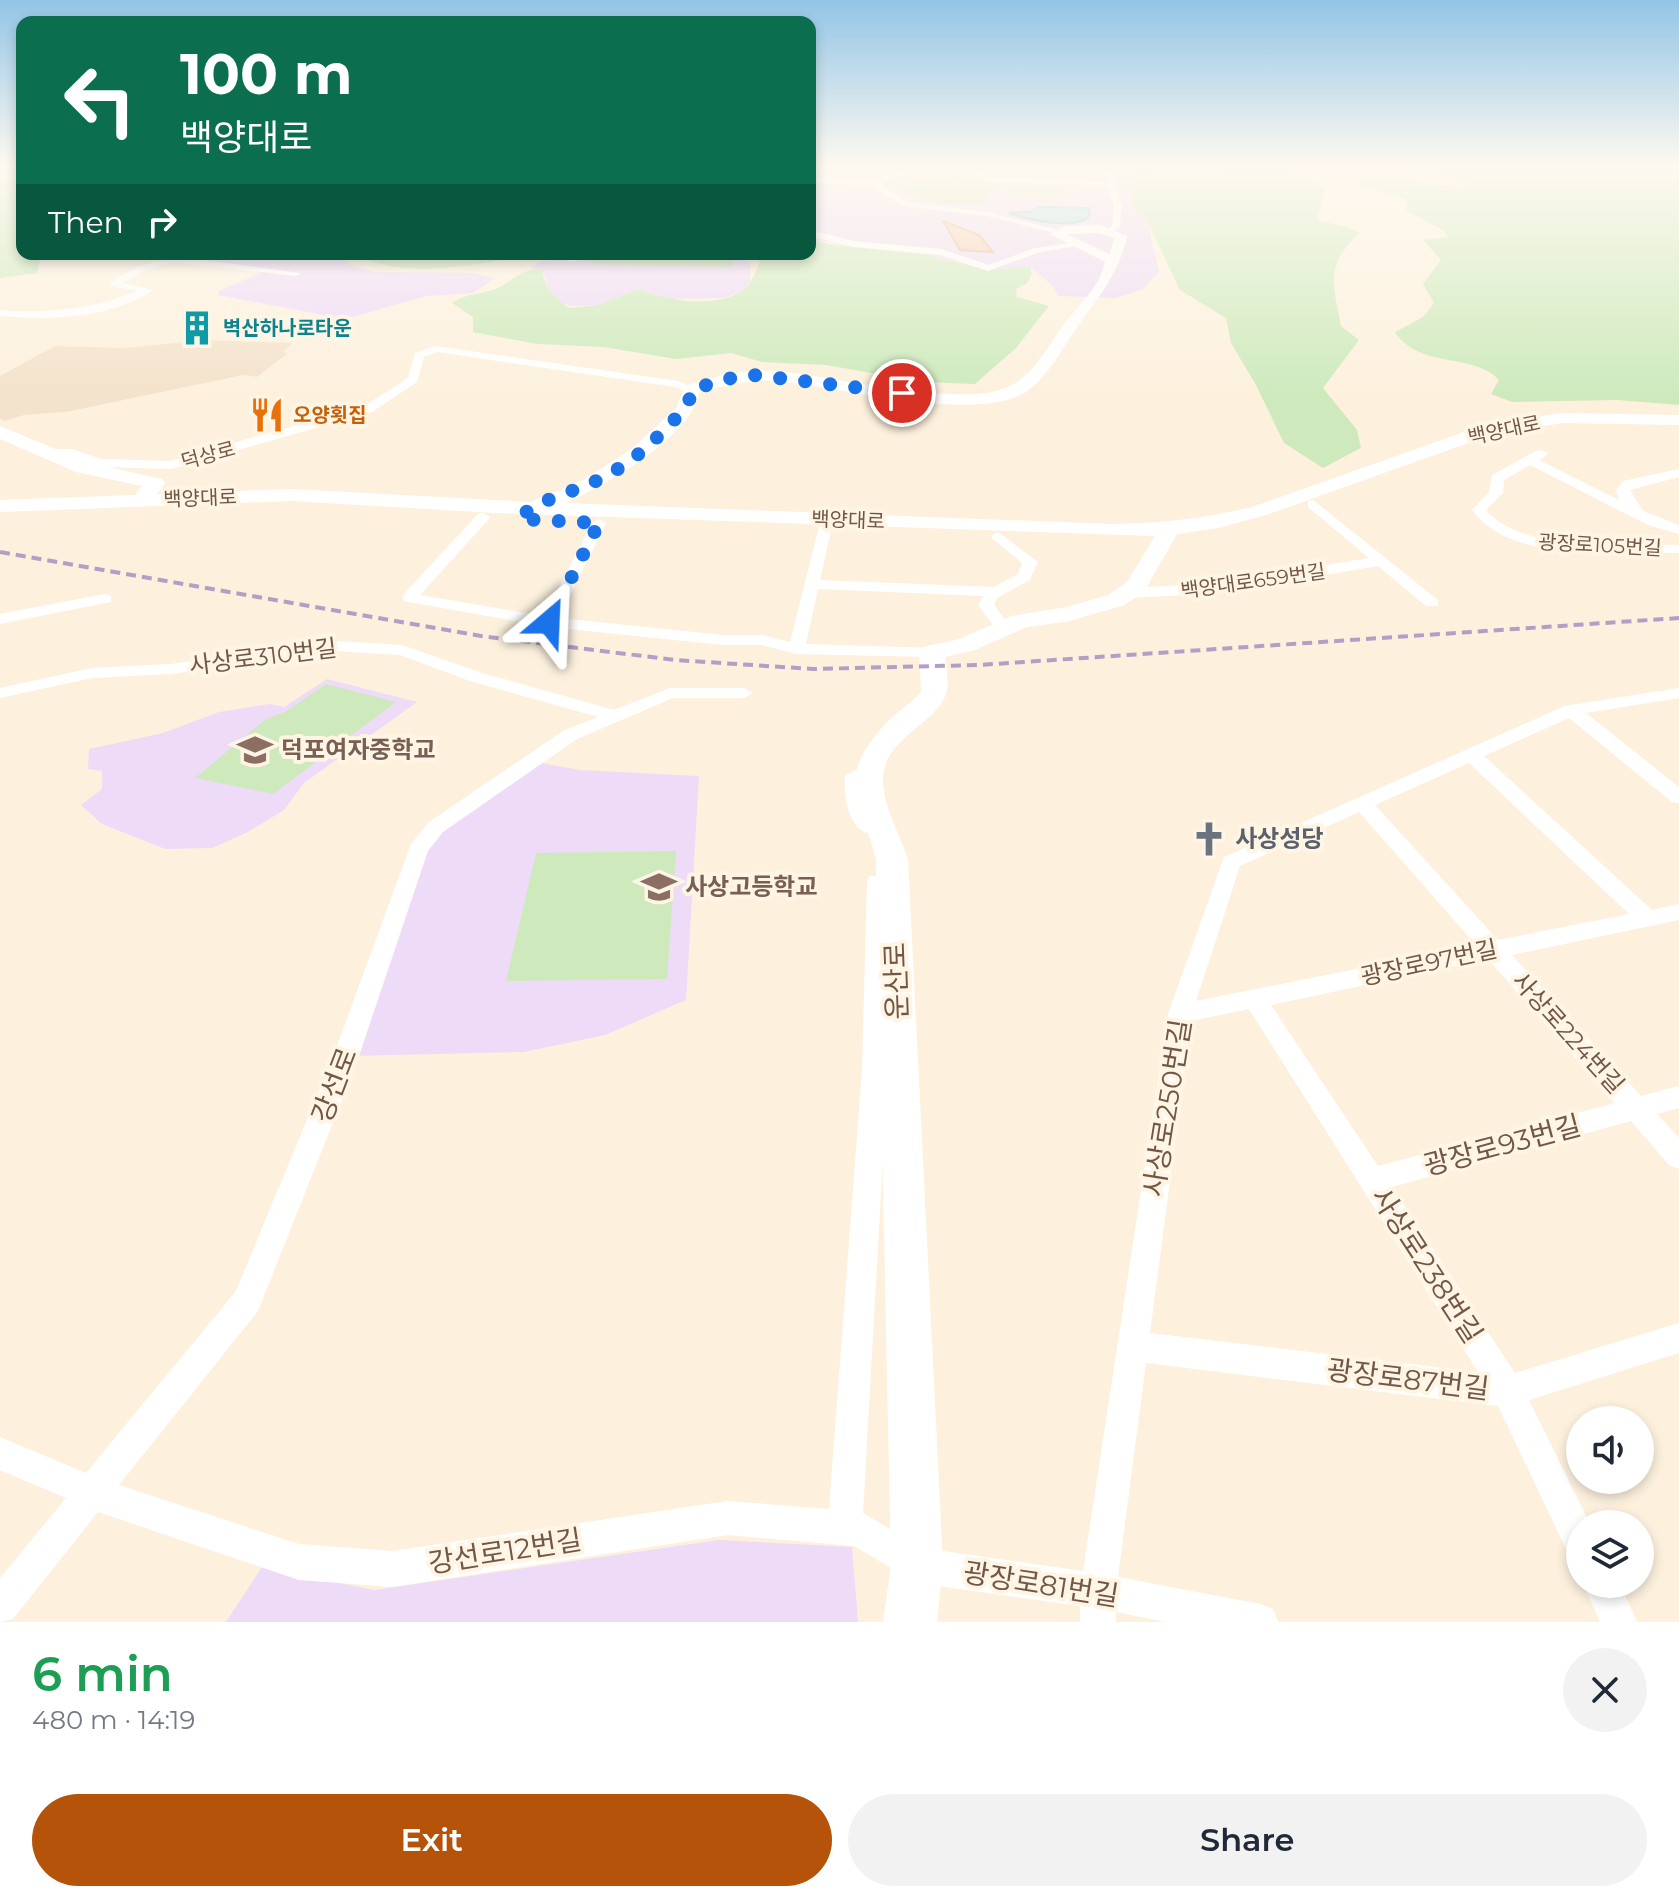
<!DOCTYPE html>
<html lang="en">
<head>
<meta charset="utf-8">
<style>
  :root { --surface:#fff; --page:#f2f2f3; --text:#1f2937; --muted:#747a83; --accent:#b45309 }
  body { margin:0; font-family:Montserrat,"Noto Sans KR",sans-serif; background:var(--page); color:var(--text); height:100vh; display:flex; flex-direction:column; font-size:30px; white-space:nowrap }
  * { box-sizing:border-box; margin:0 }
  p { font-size:26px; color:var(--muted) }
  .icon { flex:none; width:44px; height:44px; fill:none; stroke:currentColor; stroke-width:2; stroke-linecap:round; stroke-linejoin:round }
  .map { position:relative; height:1622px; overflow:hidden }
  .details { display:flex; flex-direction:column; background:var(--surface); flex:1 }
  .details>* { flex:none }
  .banner { position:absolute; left:16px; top:16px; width:800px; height:244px; border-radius:16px; box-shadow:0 4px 12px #0003; background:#0b6e4f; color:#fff; overflow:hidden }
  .controls { position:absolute; left:1566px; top:1406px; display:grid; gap:16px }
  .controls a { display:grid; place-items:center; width:88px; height:88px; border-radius:50%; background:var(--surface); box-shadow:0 4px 12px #0003; font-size:40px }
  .pin { position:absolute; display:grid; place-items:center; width:68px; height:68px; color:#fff; margin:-34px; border:4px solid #fff; border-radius:50%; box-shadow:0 2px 8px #0007 }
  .me { position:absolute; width:88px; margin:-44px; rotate:26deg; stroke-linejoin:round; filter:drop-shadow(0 0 6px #0008) }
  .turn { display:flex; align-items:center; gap:28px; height:168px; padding:0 32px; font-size:36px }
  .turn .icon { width:104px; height:104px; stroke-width:2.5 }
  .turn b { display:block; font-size:56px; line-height:68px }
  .then { display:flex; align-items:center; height:76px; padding:0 32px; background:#0003; gap:16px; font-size:30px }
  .round { display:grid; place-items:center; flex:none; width:84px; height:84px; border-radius:42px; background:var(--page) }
  .summary { display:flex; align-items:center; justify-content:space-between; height:136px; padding:0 32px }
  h1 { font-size:48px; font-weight:600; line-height:60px; color:#1e9e55 }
  .action { display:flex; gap:16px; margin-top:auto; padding:16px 32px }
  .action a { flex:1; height:92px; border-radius:48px; background:var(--accent); color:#fff; font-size:32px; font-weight:600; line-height:92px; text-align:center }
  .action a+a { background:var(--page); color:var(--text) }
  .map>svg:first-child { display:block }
  .residential { fill:#f4e3cc }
  .education { fill:#eedbf8 }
  .green { fill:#ceeabd }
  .water { fill:#b3dee6; stroke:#99cdd8; stroke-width:2 }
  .building { fill:#f3cfb5; stroke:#e6b595; stroke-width:2 }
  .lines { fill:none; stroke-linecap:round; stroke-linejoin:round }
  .street { fill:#fff; fill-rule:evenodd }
  .secondary { fill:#fff; fill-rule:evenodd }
  .rail { stroke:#b49ec5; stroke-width:4; stroke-dasharray:10 6; stroke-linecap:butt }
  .route { stroke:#1a73e8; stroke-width:14; stroke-dasharray:0 25.2 }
  .labels { text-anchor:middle; stroke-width:8; stroke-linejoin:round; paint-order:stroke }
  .far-culture-label { font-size:20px; font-weight:bold; fill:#0d838f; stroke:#fff5e5; text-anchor:start }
  .far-food-label { font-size:20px; font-weight:bold; fill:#c56008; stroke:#fff5e5; text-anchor:start }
  .far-street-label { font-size:20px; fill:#735746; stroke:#fff5e5 }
  .street-label { font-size:24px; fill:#735746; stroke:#fff5e5 }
  .education-label { font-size:24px; font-weight:bold; fill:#785e54; stroke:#fff5e5; text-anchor:start }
  .worship-label { font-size:24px; font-weight:bold; fill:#5b616d; stroke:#fff5e5; text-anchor:start }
  .near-street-label { font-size:28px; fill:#735746; stroke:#fff5e5 }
</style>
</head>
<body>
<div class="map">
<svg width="1679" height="1622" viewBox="0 0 1679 1622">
  <rect width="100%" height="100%" fill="#fdf1de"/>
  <path class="residential" d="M204,340l89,3 -10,9 5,1 -31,24 -14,-2 -177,37 -42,3 -19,6 -5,-2v-43l55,-30 70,2z"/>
  <g class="education">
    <path d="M810,167h433l-76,7 -27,-6 -8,40 15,12 12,52 -16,17 -27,9 -57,-2 -8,-12 -21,-17 -45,3 -53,-14 -122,-17z"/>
    <path d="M333,254l21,13 23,5 96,1 22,5 -22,15 -46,3 -83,23 -126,-24 1,-4 43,-19 -92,-11 -18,-6z"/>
    <path d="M596,254h146l8,12v15l-6,9 -20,8 -55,1 -31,-10 -40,16 -28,1 -11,-4 -9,-10 -8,-22 -10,-2 6,-6z"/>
    <path d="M327,679l90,23 -113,81 -20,27 -38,23 -34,15 -47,1 -63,-25 -21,-19 21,-16v-18l-14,-2 1,-20 74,-16 56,-21 51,-8 14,3z"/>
    <path d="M536,762l44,8 119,6 -13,224 -81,35 -81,17 -174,4 71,-207 17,-20z"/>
    <path d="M719,1540l133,7 6,75h-632l36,-55 112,23z"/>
  </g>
  <g class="green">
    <path d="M0,167h22v87h24l-5,1 -4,18 -37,5z"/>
    <path d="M1243,167h42l5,9 26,6 9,11 -8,27 31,7 11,6c-35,35 -26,48 -18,93l18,14 -36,48 34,42 4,18 -38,20 -39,-25 -28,-58 -25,-42 -5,-25 -46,-28 -35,-73 -13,-9 3,-22 -3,-12 8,-6 46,7z"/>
    <path d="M1366,167h313v238l-62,-5 -105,2 -21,-8 8,-14c-25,-28 -79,-10 -104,-48l28,-15 11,-14 -11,-19 18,-24 -18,-20 26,-3 -5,-6 -38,-21 2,-10 -51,-17 10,-6 96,10 4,-5 -60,-14z"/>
    <path d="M943,175l53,7 -11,20c-28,4 -56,3 -81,-9v-7z"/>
    <path d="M1005,186l57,2 -1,10 -58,-2z"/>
    <path d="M810,239l18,5 100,11 57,15 45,-3 2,7 -5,9 -11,6 1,8 32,9 -33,42 -41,36 -53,-2 -96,-17 -64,-3 -31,-9 -55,6 -72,-12 -67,-3 -64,-12v-15l-21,-14c13,-10 29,-8 43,-14 17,-7 28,-22 47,-19 2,17 12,28 27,38l29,-3 40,-16c29,11 77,21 105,1 8,-6 12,-18 17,-27l-6,-9h56z"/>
    <path d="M354,254h182c-58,9 -128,28 -182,0z"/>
    <path d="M629,254h85l21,9 -3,4 -134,-3 -13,-4z"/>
    <path d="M326,684l70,18 -123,92 -78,-16 71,-59 19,-7z"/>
    <path d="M676,851l-9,128 -161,2 30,-128z"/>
  </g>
  <path class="water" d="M1038,207l51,1 1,7c-13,16 -62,5 -81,-2l21,-1z"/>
  <path class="building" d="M943,221l36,14 14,17 -33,-2z"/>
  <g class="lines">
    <g class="street">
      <path d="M919,167h13l-50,14 1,5 24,16 80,10 75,19 -4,3 -71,-18 -85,-10 -27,-19 -65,-5v-4l60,2z"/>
      <path d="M979,167h8l-5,8 10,3 115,4 -5,-15h8l12,39 -2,21 -10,6 -4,-3 6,-4 2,-20 -6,-20 -116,-4 -17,-4z"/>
      <path d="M810,230l44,11 87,8 48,16 46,-17 43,-6 4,3 -42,7 -52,19 -48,-16 -86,-8 -44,-11z"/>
      <path d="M587,254h24l-41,8 -4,-3z"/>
      <path d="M172,256l129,17 -5,3 -124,-14 -29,9 -20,12 30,7c-42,29 -104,30 -153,26v-6c49,4 91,-1 137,-19l-26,-5v-4l26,-15z"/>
      <path d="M436,346l242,35 19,9 -6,3 -16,-6 -238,-35 -13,5 -7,25 -45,30 -201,57 -71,-2 -29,-10h-26l-6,-4 6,-4h27l29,10 69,2 194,-55 44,-28 7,-25z"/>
      <path d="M1538,450l11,3 -10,7 80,40 -3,-10 7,-9 56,-12v8l-49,13 13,21 36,14v9l-31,-9 -118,-60 -26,15 -1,13 -17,17c37,44 140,33 193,35v8c-61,-1 -168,11 -207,-43l17,-18 3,-17z"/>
      <path d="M1313,500l125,100v6h-12l-48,-40 -168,28 -84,4 -8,-5 8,-5 84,-4 159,-26 -61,-51v-6z"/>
      <path d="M483,513l7,4 -2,3 -68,75 124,21 48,-93 7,-4 7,4 -47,95 164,17h39l28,7 29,-115 5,-1 7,4 -11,50 174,7 24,-13 4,-11 -29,-24 -2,-3 7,-4 40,30 -8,18 -33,18 -3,7 18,24 -8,5 -6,-2 -20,-27 5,-9 -165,-7 -12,55 132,4 2,4 -8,5 -135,-3 -35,-9h-39l-174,-18 -146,-26v-6l75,-81z"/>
      <path d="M105,594l6,2v6l-111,22v-10z"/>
      <path d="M336,641l66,4 80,28 132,37 56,-22h74l9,5 -9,5h-71l-96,41 -134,93 -15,19 -71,211 -99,249 -139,174 180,59 93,7 336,-50 101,8 33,-440 5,-188 3,-5h16l3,5 -1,188 -25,444 59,35 161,23 85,-557 56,-157 341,-151 114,-18v10l-93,15 93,74v16l-7,-1 -103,-84 -85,38 168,154 27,-6v16l-167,35 129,141 38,-10v22l-22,6 22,24v31l-10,-4 -38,-44 -239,66 123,186 164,-50v30l-150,47 61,124h-10v34l-12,-5 -70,-147 -352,-43 -28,214 142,27 13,5 5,13h-112l-50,-10v10h-36v-16l-163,-23 -63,-37 -126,-11 -336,52 -93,-7 -201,-68 -85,107 -13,3v-44l66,-80 -66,-28v-33l86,36 150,-182 95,-229 80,-218 18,-22 134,-91 35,-14 -128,-36 -70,-26 -64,-4 -165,23 -79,4 -92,20v-10l92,-20 79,-4zM1469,763l160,151 -131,26 -123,-135zM1359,812l117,133 -280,56 44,-135zM1488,959l127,144 -237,63 -107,-161zM1249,1009l229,363 -328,-39 41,-312z"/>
      <path d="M855,770l10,6 -2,17 14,33 -10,7c-19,-5 -24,-40 -22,-57z"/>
      <path d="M1583,1584h37l17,38h-37z"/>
    </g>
    <path class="secondary" d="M1100,225l27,11c-8,38 -29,62 -52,94 -14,22 -28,47 -49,62 -50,33 -195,-8 -254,-11 -25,-1 -49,4 -73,12 -8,44 -96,94 -134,110l547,21c48,-1 93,-5 140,-17l232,-82 78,-12 117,2v10l-117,-2 -74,13 -222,79 -48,13 -41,6 -33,58 -20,13 -54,16 -43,6 -52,23 -30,7c1,10 5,27 1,37 -13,34 -64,43 -63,88 1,26 17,53 25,77l35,706 -6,57h-54l8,-57 -15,-706c-17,-63 -41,-82 12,-138 10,-10 23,-17 33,-29l-2,-40 4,-5 36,-8 53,-23 55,-9 41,-12 19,-13 28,-46 -659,-23 -205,-12 -291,11v-12l135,-5 7,-9 -66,-14 -76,-33v-13l89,37 73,16 3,4 -8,11 134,-5 240,13 54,-23 48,-31 44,-41 8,-21c28,-9 59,-18 90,-15 54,4 189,39 235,15 23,-11 38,-39 52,-59 15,-21 38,-39 43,-65l-55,-28 15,-8zM1099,233l15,5 -4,16 -44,-20z"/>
    <path class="rail" d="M0,552l481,84 194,24 138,9 166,-4 700,-47"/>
  </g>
  <linearGradient id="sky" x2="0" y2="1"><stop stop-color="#93c5e7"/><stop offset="0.42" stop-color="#fef9f0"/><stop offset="1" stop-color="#fef9f0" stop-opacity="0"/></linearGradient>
  <rect width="1679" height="394" fill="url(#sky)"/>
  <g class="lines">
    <path class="route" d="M549,622l50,-99 -80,-4c14,-18 55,-27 77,-38 29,-14 51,-32 73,-56 10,-10 22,-20 22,-35l35,-11 27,-4 149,18"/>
  </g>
  <defs>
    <g id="building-bare" transform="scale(2.76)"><path d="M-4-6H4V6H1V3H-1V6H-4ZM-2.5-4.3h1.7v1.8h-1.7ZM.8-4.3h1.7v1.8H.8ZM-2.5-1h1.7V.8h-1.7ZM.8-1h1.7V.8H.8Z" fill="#0f9aa8" stroke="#fff5e5" stroke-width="2.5" paint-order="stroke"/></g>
    <g id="restaurant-bare" transform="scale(2.76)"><path d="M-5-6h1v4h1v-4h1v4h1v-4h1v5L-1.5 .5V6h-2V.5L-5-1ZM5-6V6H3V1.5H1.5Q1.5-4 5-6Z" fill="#e8710a" stroke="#fff5e5" stroke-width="2.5" paint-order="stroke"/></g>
    <g id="school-bare" transform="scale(2.76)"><path d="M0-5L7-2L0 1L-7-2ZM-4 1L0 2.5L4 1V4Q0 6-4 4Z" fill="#8d6e63" stroke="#fff5e5" stroke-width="2.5" paint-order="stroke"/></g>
    <g id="church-bare" transform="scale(2.76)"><path d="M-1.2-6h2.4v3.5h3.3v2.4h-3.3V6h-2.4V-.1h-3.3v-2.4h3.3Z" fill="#6b7280" stroke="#fff5e5" stroke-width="2.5" paint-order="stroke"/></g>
  </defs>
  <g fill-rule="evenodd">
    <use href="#building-bare" x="197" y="328"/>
    <use href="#restaurant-bare" x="267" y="415"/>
    <use href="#school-bare" x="255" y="750"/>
    <use href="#church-bare" x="1209" y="839"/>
    <use href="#school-bare" x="659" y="887"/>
  </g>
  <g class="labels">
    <g class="far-culture-label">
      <text x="223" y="335">벽산하나로타운</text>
    </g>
    <g class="far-food-label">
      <text x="293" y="422">오양횟집</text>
    </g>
    <g class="far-street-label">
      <text transform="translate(1504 430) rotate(-12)" y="7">백양대로</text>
      <text transform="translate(208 455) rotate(-15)" y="7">덕상로</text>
      <text transform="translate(200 498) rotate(-2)" y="7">백양대로</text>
      <text transform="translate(848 520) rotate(2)" y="7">백양대로</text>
      <text transform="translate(1600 545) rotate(3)" y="7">광장로105번길</text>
      <text transform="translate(1253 581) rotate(-8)" y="7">백양대로659번길</text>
    </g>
    <g class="street-label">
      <text transform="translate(263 657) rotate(-7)" y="8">사상로310번길</text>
      <text transform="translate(1429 963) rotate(-12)" y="8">광장로97번길</text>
      <text transform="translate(1568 1033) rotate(48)" y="8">사상로224번길</text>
    </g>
    <g class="education-label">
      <text x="281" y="758">덕포여자중학교</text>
      <text x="685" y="895">사상고등학교</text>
    </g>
    <g class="worship-label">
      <text x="1235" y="847">사상성당</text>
    </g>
    <g class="near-street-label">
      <text transform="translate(896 981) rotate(-92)" y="10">운산로</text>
      <text transform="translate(334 1085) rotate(-69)" y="10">강선로</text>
      <text transform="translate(1167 1108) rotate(-81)" y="10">사상로250번길</text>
      <text transform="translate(1502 1145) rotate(-15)" y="10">광장로93번길</text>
      <text transform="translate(1427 1265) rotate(57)" y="10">사상로238번길</text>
      <text transform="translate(1408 1379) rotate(7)" y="10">광장로87번길</text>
      <text transform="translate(505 1551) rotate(-9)" y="10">강선로12번길</text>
      <text transform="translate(1041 1584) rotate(9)" y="10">광장로81번길</text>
    </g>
  </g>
</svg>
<div class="controls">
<a><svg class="icon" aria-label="sound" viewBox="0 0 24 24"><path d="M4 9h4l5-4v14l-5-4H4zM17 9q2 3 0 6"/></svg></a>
<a><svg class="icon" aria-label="layers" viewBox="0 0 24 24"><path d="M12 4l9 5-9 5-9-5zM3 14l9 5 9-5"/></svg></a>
</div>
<div class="pin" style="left:902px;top:393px;background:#d93025"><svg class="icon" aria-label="arrive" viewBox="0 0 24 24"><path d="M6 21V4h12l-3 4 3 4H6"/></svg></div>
<svg class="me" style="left:549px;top:622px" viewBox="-20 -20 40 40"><path d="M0-17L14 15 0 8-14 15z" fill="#1a73e8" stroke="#fff" stroke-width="4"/></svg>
<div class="banner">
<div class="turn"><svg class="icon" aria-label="left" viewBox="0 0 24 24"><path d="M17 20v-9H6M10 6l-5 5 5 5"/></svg><div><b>100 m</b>백양대로</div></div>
<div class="then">Then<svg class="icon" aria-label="right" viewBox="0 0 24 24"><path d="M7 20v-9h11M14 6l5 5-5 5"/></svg></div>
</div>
</div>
<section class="details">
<div class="summary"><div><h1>6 min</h1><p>480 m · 14:19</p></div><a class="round"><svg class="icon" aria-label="close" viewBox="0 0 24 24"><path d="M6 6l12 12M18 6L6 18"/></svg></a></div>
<div class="action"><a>Exit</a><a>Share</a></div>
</section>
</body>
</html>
